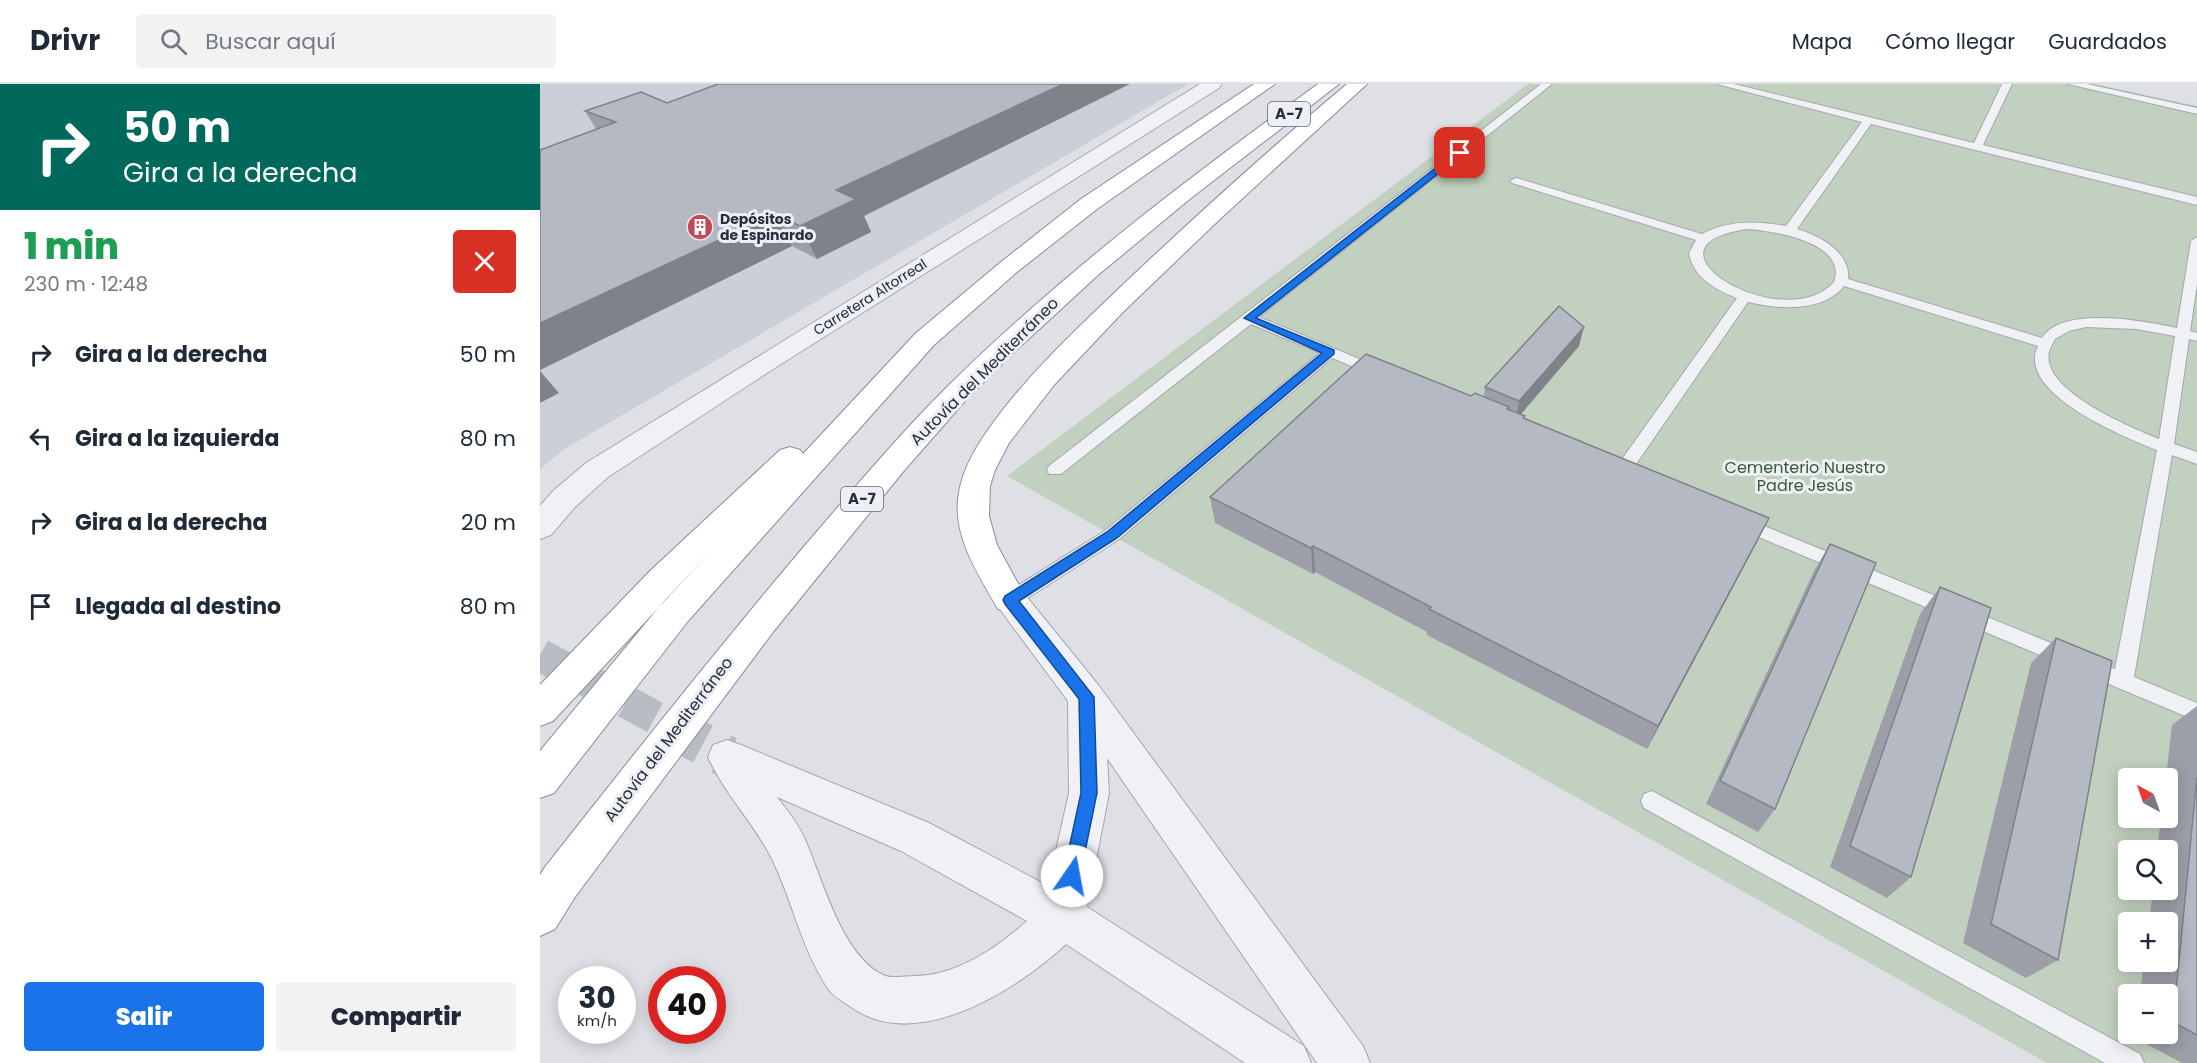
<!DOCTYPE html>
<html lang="es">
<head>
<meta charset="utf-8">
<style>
  :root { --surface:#fff; --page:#f2f2f3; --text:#1f2937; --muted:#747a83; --line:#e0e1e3; --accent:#1a73e8 }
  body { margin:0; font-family:Poppins,sans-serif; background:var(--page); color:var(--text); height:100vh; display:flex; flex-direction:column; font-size:22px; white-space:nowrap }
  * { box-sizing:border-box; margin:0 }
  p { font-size:20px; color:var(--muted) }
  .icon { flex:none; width:33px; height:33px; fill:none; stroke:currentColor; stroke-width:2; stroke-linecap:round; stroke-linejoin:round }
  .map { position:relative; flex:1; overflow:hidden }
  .details { display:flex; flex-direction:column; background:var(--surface); width:540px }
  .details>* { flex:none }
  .guide { background:#00695c; color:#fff; overflow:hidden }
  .needle { width:39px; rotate:320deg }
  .buttons { position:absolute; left:1578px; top:684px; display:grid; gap:12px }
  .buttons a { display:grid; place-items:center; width:60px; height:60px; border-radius:6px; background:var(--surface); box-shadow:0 3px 15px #0003; font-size:30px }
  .speed { position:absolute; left:18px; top:882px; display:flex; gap:12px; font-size:30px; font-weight:700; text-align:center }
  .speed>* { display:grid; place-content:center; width:78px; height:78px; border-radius:50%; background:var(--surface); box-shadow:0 3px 15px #0003; line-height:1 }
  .speed small { font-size:15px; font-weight:400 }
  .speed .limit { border:9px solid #d22; background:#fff; color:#111 }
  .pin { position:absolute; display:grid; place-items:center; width:51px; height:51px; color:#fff; margin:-26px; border-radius:12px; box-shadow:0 3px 9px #0006 }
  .me { position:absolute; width:66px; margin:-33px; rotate:12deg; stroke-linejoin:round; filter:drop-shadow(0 0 4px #0008) }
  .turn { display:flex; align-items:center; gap:21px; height:126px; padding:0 24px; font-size:27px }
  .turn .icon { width:78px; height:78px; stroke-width:2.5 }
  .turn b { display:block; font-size:42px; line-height:51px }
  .round { display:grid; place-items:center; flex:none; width:63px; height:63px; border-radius:6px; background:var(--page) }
  .head { display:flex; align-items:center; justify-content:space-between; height:102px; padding:0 24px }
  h1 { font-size:36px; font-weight:800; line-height:45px; color:#1e9e55 }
  .action { display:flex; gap:12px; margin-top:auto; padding:12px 24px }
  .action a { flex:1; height:69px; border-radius:6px; background:var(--accent); color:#fff; font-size:24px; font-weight:800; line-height:69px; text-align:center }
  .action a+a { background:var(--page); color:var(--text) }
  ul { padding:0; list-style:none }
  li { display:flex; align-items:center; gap:18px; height:84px; padding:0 24px }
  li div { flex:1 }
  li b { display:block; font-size:22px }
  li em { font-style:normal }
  header { display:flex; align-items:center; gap:36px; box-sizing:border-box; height:84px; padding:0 30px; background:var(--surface); border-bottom:2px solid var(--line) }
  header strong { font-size:28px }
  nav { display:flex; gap:33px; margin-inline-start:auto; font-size:21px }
  .search { width:420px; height:54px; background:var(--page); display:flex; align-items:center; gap:15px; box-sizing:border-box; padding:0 21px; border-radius:6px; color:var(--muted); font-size:22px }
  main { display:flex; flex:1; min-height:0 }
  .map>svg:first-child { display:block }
  .built { fill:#cccfd8 }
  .green { fill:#c2d0bf; fill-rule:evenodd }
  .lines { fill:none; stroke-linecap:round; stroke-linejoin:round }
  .tertiary-tunnel-far1 { stroke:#babcc4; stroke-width:33; stroke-dasharray:33 16; stroke-linecap:butt }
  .tertiary-tunnel { stroke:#babcc4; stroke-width:42; stroke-dasharray:42 21; stroke-linecap:butt }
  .service-casing { stroke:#a4a7b0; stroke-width:2 }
  .tertiary-casing { stroke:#a4a7b0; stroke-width:2 }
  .motorway-casing { stroke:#868d9c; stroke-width:2 }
  .service { fill:#f0f1f5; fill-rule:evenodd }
  .tertiary { fill:#f0f1f5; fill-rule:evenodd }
  .motorway { fill:#fff; fill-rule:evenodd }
  .wall { fill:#9c9fa8 }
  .shaded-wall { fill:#7f8288 }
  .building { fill:#b5b9c3; stroke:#7f8288; stroke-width:1.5 }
  .route { fill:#1a73e8; stroke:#114b97; stroke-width:1.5 }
  .labels { text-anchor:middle; stroke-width:6; stroke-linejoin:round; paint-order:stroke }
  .far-poi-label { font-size:14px; font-weight:bold; fill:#282e3c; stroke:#edeff4; text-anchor:start }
  .far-street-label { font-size:14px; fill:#282e3c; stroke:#edeff4 }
  .shield { fill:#edeff4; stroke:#636873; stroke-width:1.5 }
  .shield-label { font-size:15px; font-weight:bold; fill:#282e3c }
  .street-label { font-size:16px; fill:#282e3c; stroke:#edeff4 }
  .park-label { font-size:16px; fill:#3a5736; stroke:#edeff4 }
</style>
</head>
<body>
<header>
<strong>Drivr</strong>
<div class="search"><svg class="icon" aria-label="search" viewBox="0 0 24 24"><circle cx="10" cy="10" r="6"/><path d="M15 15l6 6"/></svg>Buscar aquí</div>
<nav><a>Mapa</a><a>Cómo llegar</a><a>Guardados</a></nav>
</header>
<main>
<section class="details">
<div class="guide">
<div class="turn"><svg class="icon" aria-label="right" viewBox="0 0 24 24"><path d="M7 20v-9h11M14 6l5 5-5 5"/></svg><div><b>50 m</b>Gira a la derecha</div></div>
</div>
<div class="head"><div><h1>1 min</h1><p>230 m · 12:48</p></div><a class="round" style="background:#d93025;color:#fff"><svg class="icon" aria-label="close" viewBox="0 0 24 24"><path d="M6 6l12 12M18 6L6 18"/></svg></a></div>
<ul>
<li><svg class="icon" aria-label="right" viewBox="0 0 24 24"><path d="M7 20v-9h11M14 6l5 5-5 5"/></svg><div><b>Gira a la derecha</b></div><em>50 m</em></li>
<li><svg class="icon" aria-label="left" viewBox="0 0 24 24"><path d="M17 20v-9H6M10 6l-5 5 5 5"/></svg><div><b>Gira a la izquierda</b></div><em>80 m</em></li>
<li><svg class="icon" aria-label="right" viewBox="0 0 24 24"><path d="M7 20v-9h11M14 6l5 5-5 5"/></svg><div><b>Gira a la derecha</b></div><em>20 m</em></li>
<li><svg class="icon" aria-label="arrive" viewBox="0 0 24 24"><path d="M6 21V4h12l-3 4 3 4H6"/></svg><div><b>Llegada al destino</b></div><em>80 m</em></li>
</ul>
<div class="action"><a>Salir</a><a>Compartir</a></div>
</section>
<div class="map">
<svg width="1657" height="979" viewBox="0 0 1657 979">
  <rect width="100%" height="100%" fill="#dee0e6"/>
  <path class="built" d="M0,0h648l-622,364 -26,21z"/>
  <path class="green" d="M988,0h566l103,22v957h-150l-1040,-587zM1588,694h40v40h-40zM1588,766h40v40h-40zM1588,838h40v40h-40zM1588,910h40v40h-40z"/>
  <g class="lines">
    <path class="tertiary-tunnel-far1" d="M0,571l129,70"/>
    <path class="tertiary-tunnel" d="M126,640l61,33"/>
    <g class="service-casing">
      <g id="service">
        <path d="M1001,0h11l-293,233 124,52 2,3 -2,3h-10l-41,-17 -214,182 -101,65 -7,2 -7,-2 -2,-5 2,-5 103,-65 214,-177 -69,-29 -190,150h-12l-2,-4 2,-4z"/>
        <path d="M1177,0h17l240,59 28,-59h10l-29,61 214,52v8l-326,-81 -74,105c21,6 54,23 51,50l194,59c20,-33 103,-17 135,-10l14,-87 6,-4v47l-7,47 7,2v8l-8,-2 -15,105 23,8v12l-25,-9 -38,222 63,26v18l-462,-194 -3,-4 3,-4 6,-2 6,2 368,150 42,-219c-31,-12 -142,-57 -119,-104l-194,-60c-21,27 -67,23 -96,16l-121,175h-12l-2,-4 2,-4 122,-171c-22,-8 -44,-21 -48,-45l7,-13 -184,-57 -2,-2 6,-3 4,1 182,55c28,-14 54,-13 84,-8l76,-104zM1208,145c25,2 100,13 86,53 -50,56 -207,-37 -86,-53zM1546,243l50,2 39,7 -16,103c-28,-11 -119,-49 -110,-87 1,-4 4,-9 6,-13l14,-8z"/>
        <path d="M1528,0h19l110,24v6z"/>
        <path d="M1112,707l488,263 4,9h-39l-461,-255 -3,-7 3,-7z"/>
      </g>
    </g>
    <g class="tertiary-casing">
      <g id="tertiary">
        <path d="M660,0h22l-3,4 -449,283 -162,106 -33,30 -24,28 -11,4v-33l13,-15 33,-28z"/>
        <path d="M470,503l12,4 77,95 264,360 7,17h-53l-210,-305 2,35 -22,114 217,139 7,17h-66l-179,-119c-49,46 -150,110 -215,63 -7,-5 -17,-10 -22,-17 -28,-41 -36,-89 -58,-133 -18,-35 -47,-64 -63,-100l5,-12 14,-5 14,5 188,78 119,63 21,-93 -1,-92 -75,-101 5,-9zM237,713l124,54 126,70c-30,27 -71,55 -113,55 -9,0 -23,3 -31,-1 -43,-21 -61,-99 -80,-140 -7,-14 -17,-26 -26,-38z"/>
      </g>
    </g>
    <g class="motorway-casing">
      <g id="motorway">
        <path d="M714,0h21l-178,125 -80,63 -83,73 -246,276 -134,172 -14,5v-47l124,-150 49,-52 -160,172 -13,5v-41l110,-114 130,-121 10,-3 10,3 3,4 113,-121 85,-71 80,-63z"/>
        <path d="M778,0h21l-148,114 -93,77 -89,82 -44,44 -63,72 -129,159 -198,265 -20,32 -15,7v-61l5,-8c86,-109 172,-218 262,-324 45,-52 89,-105 137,-153 115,-114 244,-212 374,-306z"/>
        <path d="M807,0h20l-147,135 -98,94 -68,72 -45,58 -14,27 -5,16 -1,30 8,29 30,55 -5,9 -12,4 -12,-4c-18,-32 -44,-70 -40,-109 2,-25 15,-49 30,-70 39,-56 93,-105 142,-152 71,-67 143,-132 217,-194z"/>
      </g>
    </g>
    <use href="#service" class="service"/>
    <use href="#tertiary" class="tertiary"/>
    <use href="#motorway" class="motorway"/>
  </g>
  <g class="wall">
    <path d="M127,19l197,113 7,16 -54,27 -25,-13 -252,124v-220l56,-21 -11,-18z"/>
    <path d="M1039,262l-58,68 4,2 -1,3 245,99 -13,26 -109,205 -220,-114v-3l-112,-60 -2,2 -98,-51 -5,-26 261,-101h13l1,-9z"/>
    <path d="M1290,460l-55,265 -17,23 -52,-28 108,-233z"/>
    <path d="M1400,503l-29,290 -24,21 -57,-31 90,-253z"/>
    <path d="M1516,554l2,322 -32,18 -63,-35 68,-280z"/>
    <path d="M1657,622v357h-15l-47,-25v-4h33v-40h-28l4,-32h24v-40h-19l4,-32h15v-40h-11l4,-32h7v-40h-2l6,-53z"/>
  </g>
  <g class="shaded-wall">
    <path d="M523,0h67l-266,132 7,16 -54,27 -17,-33 36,-36z"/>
    <path d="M235,130l17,32 -252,124v-47z"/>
    <path d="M1044,243l-5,19 -63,74 3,-19z"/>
    <path d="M0,287l19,22 -19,10z"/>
    <path d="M1229,434l-13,26 -109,205 11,-23z"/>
    <path d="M773,462l2,26 -2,2 -2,-26z"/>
  </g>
  <g class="building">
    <path d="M178,0h345l-227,106 20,9 -56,27 -25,-12 -235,109v-173l76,-28 -31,-11 56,-19 26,11z"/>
    <path d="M1019,222l25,21 -65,74 -34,-14z"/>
    <path d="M826,270l105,42 4,-3 34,14 -2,2 18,7 -2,2 246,100 -111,208 -229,-117 2,-2 -118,-61 -2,2 -101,-51z"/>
    <path d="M1290,460l46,19 -101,246 -55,-28z"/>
    <path d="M1400,503l51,21 -80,269 -61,-31z"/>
    <path d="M1516,554l56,23 -54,299 -67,-36z"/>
    <path d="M1657,693v258l-24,-13z"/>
  </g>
  <path class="route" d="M917,67l7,2 -208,165 78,32v4l-217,184 -98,63 75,96 3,96 -17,83 -2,6 -6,2 -6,-2 -3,-6 18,-83 -2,-94 -74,-95 -2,-4 2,-4 102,-64 215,-179 -78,-35z"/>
  <defs>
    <g id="building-disc" transform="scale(1.35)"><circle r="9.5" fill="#c44952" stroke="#edeff4"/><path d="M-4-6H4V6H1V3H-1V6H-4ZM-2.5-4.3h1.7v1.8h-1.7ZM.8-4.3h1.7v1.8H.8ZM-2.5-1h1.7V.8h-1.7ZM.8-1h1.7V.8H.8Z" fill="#fff"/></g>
  </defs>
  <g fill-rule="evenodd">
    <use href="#building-disc" x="160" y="143"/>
  </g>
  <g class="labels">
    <g class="far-poi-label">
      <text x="180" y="140">Depósitos<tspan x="180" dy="16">de Espinardo</tspan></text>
    </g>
    <g class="far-street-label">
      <text transform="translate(330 213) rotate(-32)" y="5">Carretera Altorreal</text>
    </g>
    <g class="shield">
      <rect x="728" y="18" width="42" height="24" rx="4.5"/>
      <rect x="301" y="403" width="42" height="24" rx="4.5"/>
    </g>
    <g class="shield-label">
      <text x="749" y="35">A-7</text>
      <text x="322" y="420">A-7</text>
    </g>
    <g class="street-label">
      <text transform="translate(444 287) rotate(-45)" y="6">Autovía del Mediterráneo</text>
      <text transform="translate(128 655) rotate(-53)" y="6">Autovía del Mediterráneo</text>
    </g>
    <g class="park-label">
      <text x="1265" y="389">Cementerio Nuestro<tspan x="1265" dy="18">Padre Jesús</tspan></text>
    </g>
  </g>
</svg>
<div class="buttons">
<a><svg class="needle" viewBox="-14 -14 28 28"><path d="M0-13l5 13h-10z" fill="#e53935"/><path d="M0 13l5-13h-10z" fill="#747a83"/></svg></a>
<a><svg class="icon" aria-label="search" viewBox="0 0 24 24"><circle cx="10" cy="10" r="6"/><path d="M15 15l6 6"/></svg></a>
<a>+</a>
<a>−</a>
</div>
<div class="speed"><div>30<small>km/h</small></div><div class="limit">40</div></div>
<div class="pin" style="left:920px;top:69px;background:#d93025"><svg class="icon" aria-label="arrive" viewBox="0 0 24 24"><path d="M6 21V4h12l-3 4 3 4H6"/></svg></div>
<svg class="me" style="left:532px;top:792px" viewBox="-20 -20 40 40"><circle r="19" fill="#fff"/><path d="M0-13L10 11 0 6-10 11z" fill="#1a73e8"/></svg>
</div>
</main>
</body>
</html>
